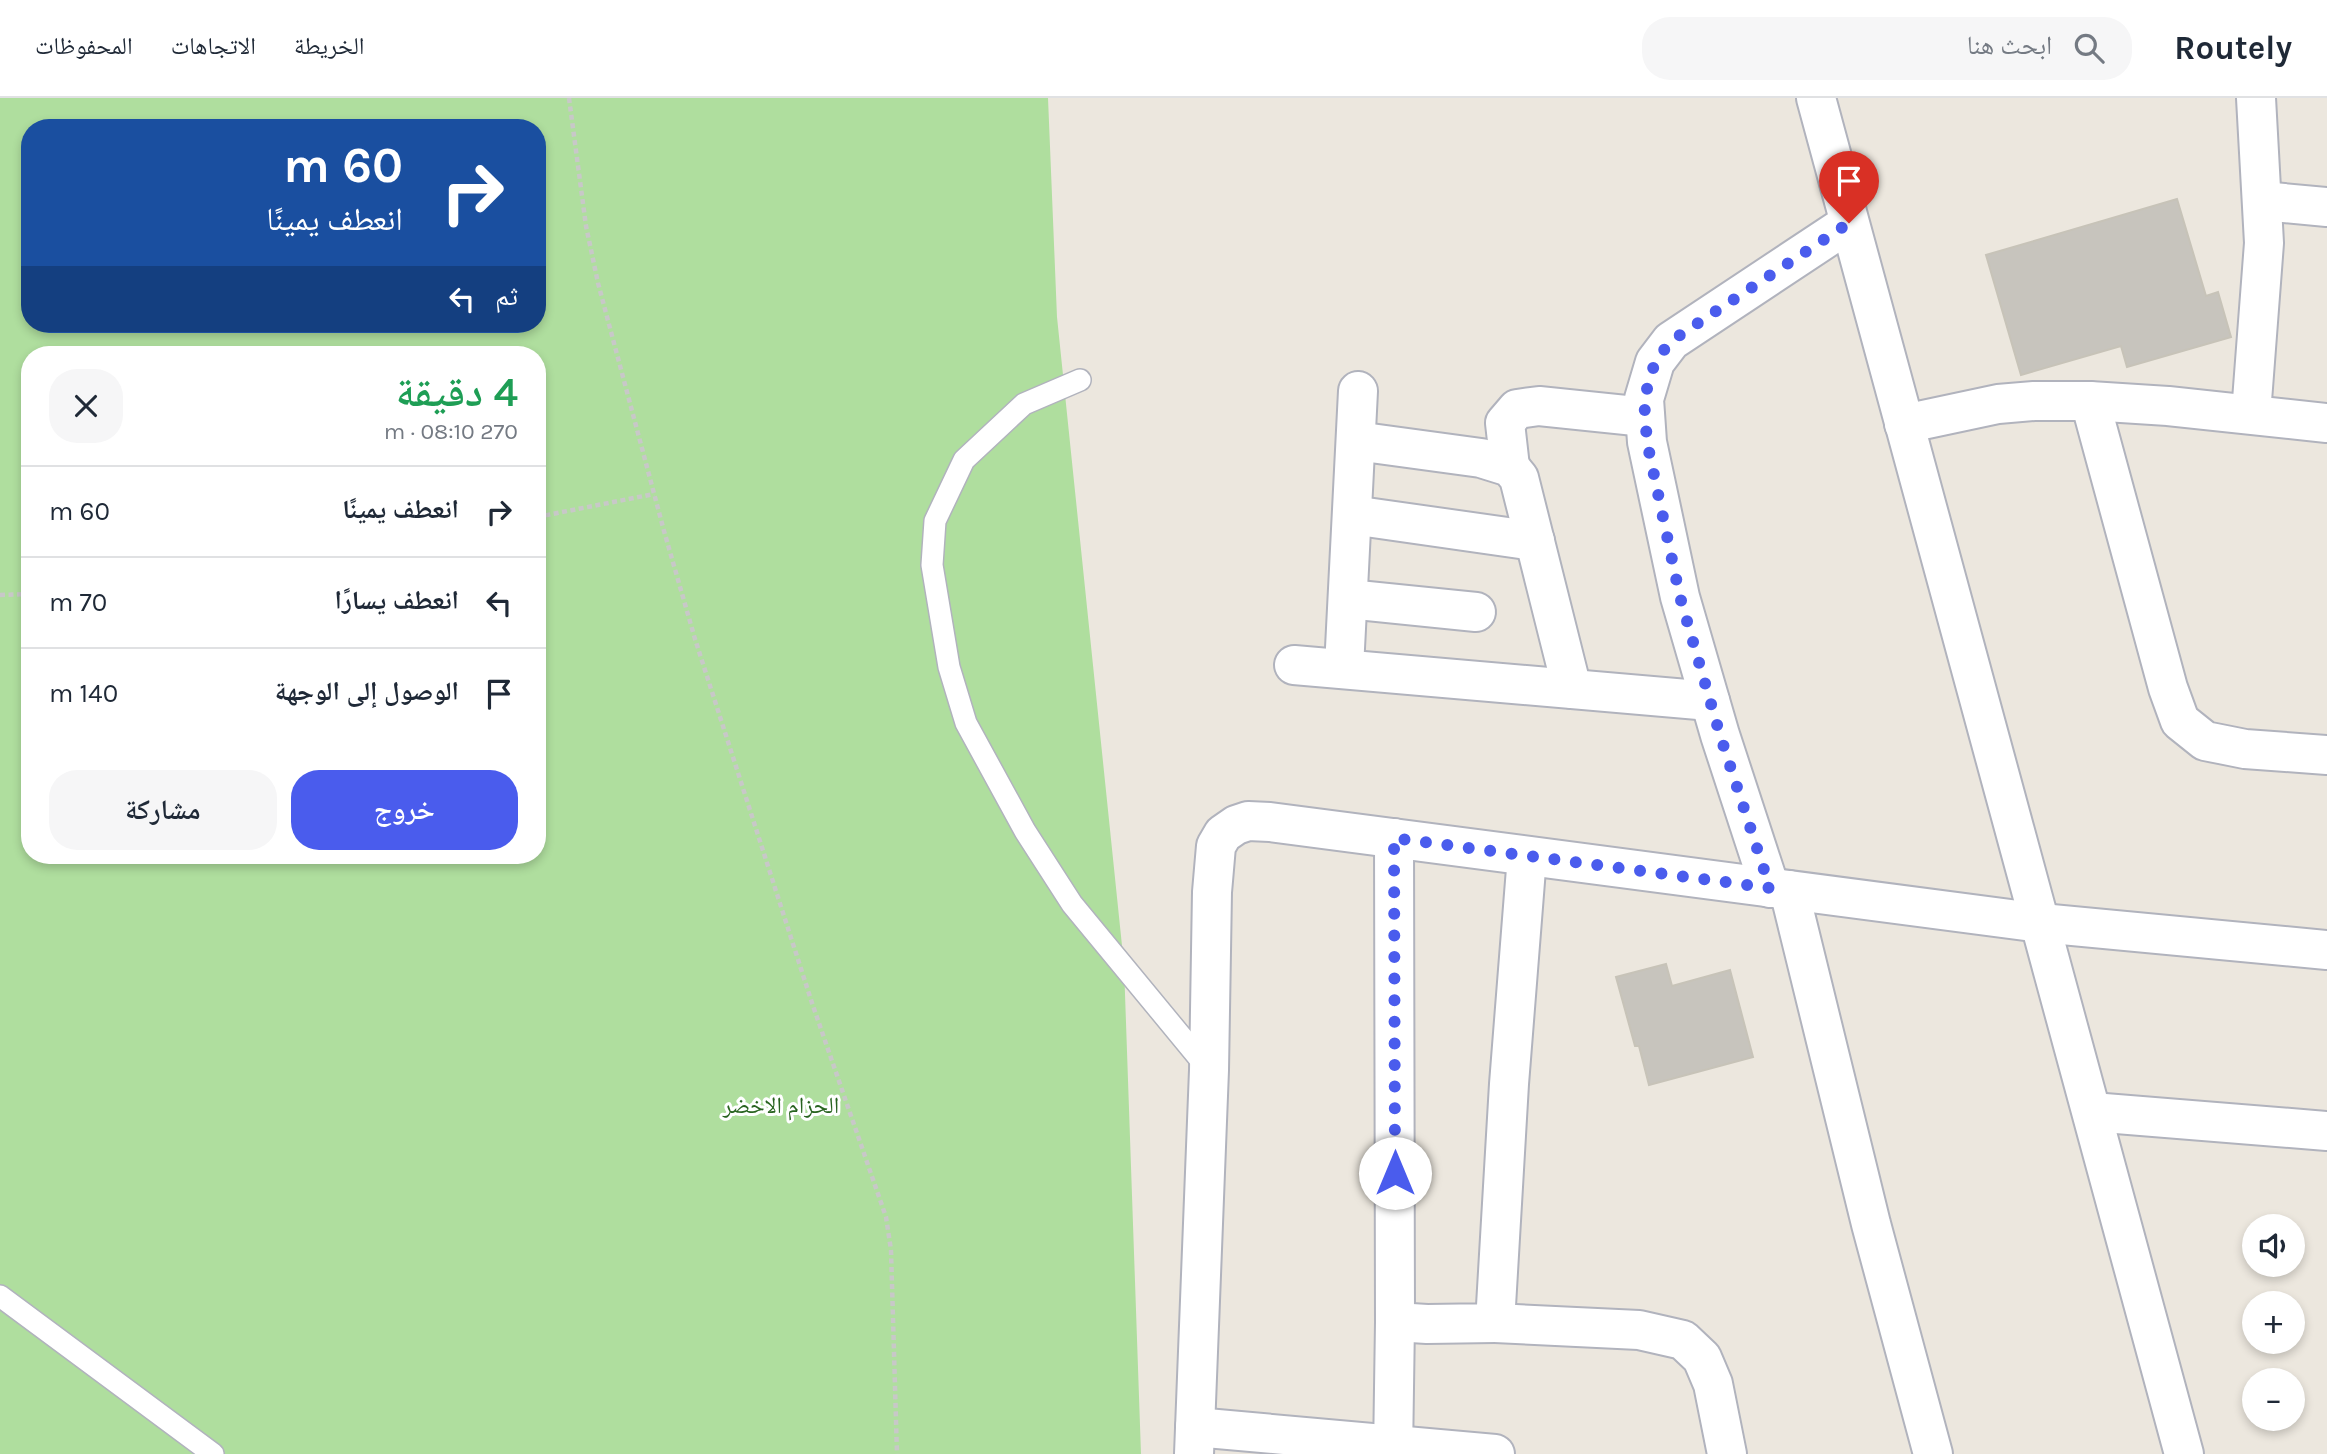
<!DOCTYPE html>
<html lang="ar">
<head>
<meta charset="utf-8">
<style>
  :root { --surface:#fff; --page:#f6f6f7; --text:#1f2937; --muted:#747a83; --line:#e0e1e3; --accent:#4a5ced }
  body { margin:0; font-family:Karla,"Noto Naskh Arabic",sans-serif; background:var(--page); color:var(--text); direction:rtl; height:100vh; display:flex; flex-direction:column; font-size:26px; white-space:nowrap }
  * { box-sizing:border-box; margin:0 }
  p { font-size:23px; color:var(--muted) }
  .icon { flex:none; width:38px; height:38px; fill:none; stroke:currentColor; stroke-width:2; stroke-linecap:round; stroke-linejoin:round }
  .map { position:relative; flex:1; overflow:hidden; direction:ltr }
  .sheet { position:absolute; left:21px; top:248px; width:525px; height:518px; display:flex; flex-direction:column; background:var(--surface); border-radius:28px; box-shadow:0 4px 10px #0003; direction:rtl }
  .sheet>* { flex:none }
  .banner { position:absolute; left:21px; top:21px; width:525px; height:214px; border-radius:28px; box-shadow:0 4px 10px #0003; direction:rtl; background:#1a4fa0; color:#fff; overflow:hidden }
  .tools { position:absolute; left:2242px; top:1116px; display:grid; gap:14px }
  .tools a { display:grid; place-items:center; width:63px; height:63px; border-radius:50%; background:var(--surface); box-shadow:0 4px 10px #0003; font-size:35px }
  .pin { position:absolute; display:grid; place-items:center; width:60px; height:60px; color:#fff; margin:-72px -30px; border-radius:50% 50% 50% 0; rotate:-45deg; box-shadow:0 0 7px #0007 }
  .pin .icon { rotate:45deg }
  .me { position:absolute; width:77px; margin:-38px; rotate:0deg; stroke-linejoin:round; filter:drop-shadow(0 0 5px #0008) }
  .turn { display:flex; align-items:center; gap:24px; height:147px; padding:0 28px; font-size:32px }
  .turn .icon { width:91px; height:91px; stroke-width:2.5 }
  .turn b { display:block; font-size:49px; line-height:60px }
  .then { display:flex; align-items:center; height:66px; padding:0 28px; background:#0003; gap:14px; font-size:26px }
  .round { display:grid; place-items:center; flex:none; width:74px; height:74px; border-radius:28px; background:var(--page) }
  .summary { display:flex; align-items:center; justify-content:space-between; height:119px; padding:0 28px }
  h1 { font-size:42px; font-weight:600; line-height:52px; color:#1e9e55 }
  .action { display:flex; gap:14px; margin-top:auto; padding:14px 28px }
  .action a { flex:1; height:80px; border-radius:28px; background:var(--accent); color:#fff; font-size:28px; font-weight:600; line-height:80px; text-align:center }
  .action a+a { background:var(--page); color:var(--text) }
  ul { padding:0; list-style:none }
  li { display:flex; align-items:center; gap:21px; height:91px; padding:0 28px; border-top:2px solid var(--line) }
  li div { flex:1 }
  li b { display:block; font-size:26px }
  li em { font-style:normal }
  header { display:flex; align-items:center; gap:42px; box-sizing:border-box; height:98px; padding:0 35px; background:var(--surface); border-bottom:2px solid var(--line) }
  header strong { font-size:33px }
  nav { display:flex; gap:38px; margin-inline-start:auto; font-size:24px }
  .search { width:490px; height:63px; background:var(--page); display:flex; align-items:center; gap:18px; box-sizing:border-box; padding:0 24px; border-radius:28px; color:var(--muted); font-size:26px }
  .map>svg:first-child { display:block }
  .green { fill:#afde9e; fill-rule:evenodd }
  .building { fill:#c7c4bd; stroke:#c7c3b8; stroke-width:2 }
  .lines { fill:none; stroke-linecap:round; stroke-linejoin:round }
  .lane-casing { stroke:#b1b3bd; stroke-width:24 }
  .street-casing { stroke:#b1b3bd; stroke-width:42 }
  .secondary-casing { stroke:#b1b3bd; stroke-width:42 }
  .path { stroke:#c8c8c8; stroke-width:4.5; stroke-dasharray:5 3.5; stroke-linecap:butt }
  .lane { stroke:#fff; stroke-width:21 }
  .street { stroke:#fff; stroke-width:38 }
  .secondary { stroke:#fff; stroke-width:38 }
  .route { stroke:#4a5ced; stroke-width:12; stroke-dasharray:0 21.6 }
  .labels { text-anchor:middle; stroke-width:6; stroke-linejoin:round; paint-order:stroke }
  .park-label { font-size:23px; fill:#28631f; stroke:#fff }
</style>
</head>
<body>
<header>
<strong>Routely</strong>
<div class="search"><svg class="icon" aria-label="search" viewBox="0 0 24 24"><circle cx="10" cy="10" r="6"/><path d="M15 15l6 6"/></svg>ابحث هنا</div>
<nav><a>الخريطة</a><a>الاتجاهات</a><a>المحفوظات</a></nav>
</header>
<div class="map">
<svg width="2327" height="1356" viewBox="0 0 2327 1356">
  <rect width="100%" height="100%" fill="#ece7de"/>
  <path class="green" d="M0,0h1048l9,219 67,648 17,489h-1141zM30,30h507v196h-507zM30,257h507v501h-507z"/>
  <g class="building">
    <path d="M2177,101l29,97 12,-4 13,45 -104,30 -6,-21 -100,29 -35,-120z"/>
    <path d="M1666,866l6,22 58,-16 23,87 -104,28 -10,-39h-4l-19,-69z"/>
  </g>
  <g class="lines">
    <g class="lane-casing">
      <g id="lane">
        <path d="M1080,282l-56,24 -60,56 -29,61 -3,44 17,102 17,56 59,108 47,73 137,166"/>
        <path d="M0,1198l213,158"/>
      </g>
    </g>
    <g class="street-casing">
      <g id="street">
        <path d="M2262,103l65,6"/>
        <path d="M2090,303l78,287 12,33 25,20 40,8 82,6"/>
        <path d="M2251,316l13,-171 -8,-145"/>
        <path d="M1904,326l94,-20 36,-3h56l78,5 159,17"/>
        <path d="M1356,343l125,17 29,9 9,11 53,211"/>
        <path d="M1510,369l-5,-44 12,-14 22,-3 106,11"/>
        <path d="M1352,417l183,26"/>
        <path d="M1348,501l128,13"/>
        <path d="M1294,567l416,36"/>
        <path d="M1344,570l14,-277"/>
        <path d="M1770,790l-50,-153 -40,-138 -33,-155 -3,-43 11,-37 16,-21 178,-118"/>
        <path d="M1789,792l82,334 62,230"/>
        <path d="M2092,1014l235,19"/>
        <path d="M1395,1224l32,2 68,-1 14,-239 18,-228"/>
        <path d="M1495,1225l144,7 44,10 19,18 11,26 14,70"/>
        <path d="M1195,1329l300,27"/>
        <path d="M1194,1356l15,-384 3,-178 4,-46 7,-12 13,-9 12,-4 22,1 771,101 286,27"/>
        <path d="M1393,1356l2,-132 -1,-484"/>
      </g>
    </g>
    <g class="secondary-casing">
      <path id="secondary" d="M1816,0l368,1356"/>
    </g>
    <g class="path">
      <path d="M569,0l17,128 12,57 66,248 31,108 117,364 74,214 5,33 6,204"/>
      <path d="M537,419l117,-23"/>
      <path d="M0,497l30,-1"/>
    </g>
    <use href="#lane" class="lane"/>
    <use href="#street" class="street"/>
    <use href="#secondary" class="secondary"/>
  </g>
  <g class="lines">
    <path class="route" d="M1395,1075l-1,-335 376,50 -50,-153 -40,-138 -33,-155 -3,-43 11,-37 16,-21 178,-118"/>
  </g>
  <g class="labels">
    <g class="park-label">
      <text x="781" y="1015">الحزام الاخضر</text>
    </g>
  </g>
</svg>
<div class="tools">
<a><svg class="icon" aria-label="sound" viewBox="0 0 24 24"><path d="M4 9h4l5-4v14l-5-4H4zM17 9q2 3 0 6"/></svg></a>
<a>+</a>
<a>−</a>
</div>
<div class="pin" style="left:1849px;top:125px;background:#d93025"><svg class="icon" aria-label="arrive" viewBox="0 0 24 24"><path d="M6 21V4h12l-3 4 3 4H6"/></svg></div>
<svg class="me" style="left:1395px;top:1075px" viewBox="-20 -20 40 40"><circle r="19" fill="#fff"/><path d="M0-13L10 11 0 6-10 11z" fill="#4a5ced"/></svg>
<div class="banner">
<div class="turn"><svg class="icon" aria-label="right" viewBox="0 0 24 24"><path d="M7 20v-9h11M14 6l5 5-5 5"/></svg><div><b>60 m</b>انعطف يمينًا</div></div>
<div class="then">ثم<svg class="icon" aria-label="left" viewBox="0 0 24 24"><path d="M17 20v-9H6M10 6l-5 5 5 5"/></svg></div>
</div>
<section class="sheet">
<div class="summary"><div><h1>4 دقيقة</h1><p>270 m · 08:10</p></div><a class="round"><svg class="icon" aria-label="close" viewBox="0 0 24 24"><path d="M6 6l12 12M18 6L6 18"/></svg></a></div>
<ul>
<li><svg class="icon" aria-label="right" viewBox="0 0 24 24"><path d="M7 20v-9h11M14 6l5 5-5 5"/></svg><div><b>انعطف يمينًا</b></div><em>60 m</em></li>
<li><svg class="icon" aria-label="left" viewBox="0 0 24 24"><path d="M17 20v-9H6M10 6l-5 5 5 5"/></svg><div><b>انعطف يسارًا</b></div><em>70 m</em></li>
<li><svg class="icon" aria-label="arrive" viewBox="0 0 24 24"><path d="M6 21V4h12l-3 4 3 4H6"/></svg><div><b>الوصول إلى الوجهة</b></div><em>140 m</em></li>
</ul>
<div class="action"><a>خروج</a><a>مشاركة</a></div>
</section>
</div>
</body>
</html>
